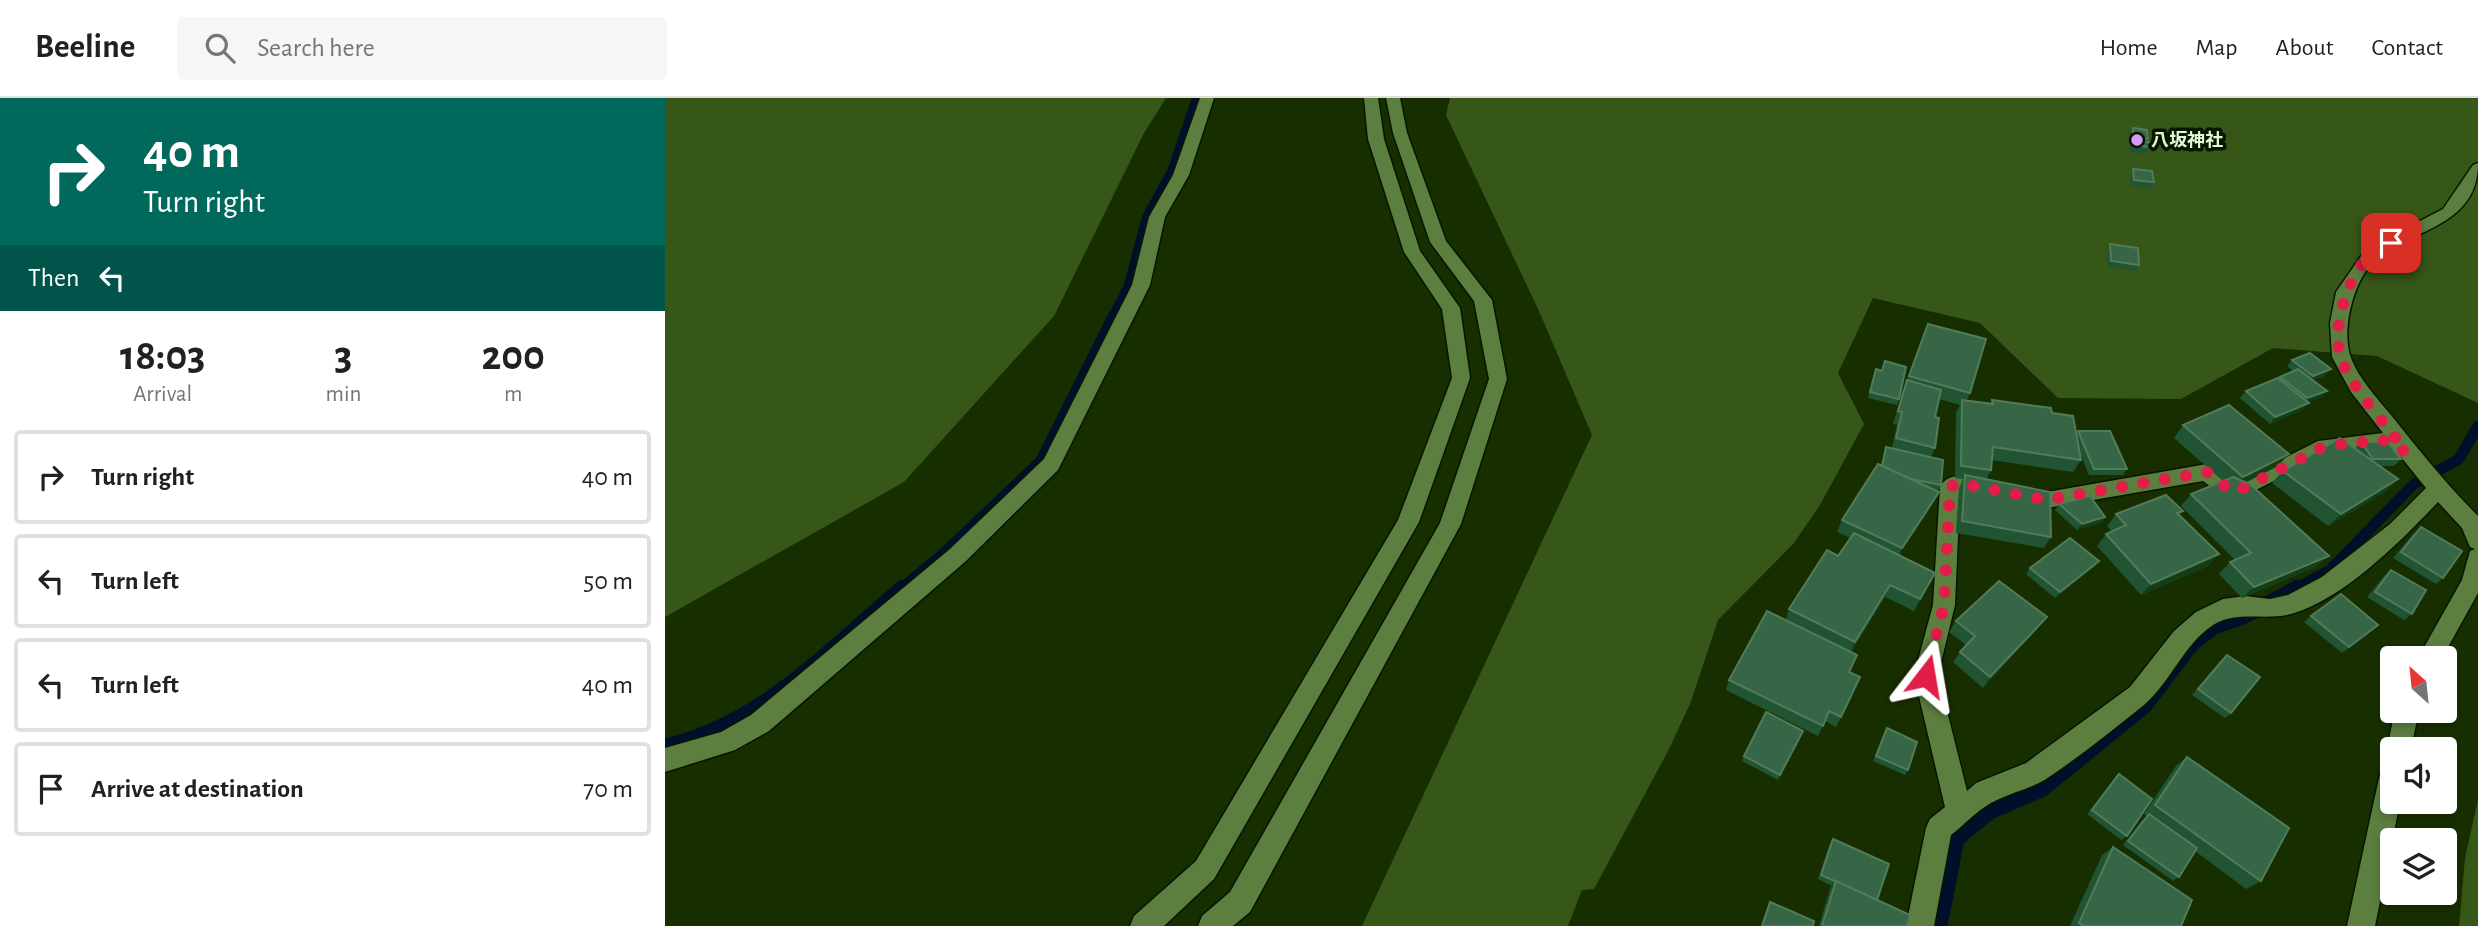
<!DOCTYPE html>
<html lang="en">
<head>
<meta charset="utf-8">
<style>
  :root { --surface:#fff; --page:#f6f6f6; --text:#202124; --muted:#757577; --line:#e0e0e0 }
  body { margin:0; font-family:"Alegreya Sans","Noto Sans JP",sans-serif; background:var(--page); color:var(--text); height:100vh; display:flex; flex-direction:column; font-size:26px; white-space:nowrap }
  * { box-sizing:border-box; margin:0 }
  p { font-size:23px; color:var(--muted) }
  .icon { flex:none; width:38px; height:38px; fill:none; stroke:currentColor; stroke-width:2; stroke-linecap:round; stroke-linejoin:round }
  .map { position:relative; flex:1; overflow:hidden }
  .drawer { display:flex; flex-direction:column; background:var(--surface); width:665px }
  .drawer>* { flex:none }
  .top-card { background:#00695c; color:#fff; overflow:hidden }
  .needle { width:46px; rotate:333deg }
  .controls { position:absolute; left:1715px; top:548px; display:grid; gap:14px }
  .controls a { display:grid; place-items:center; width:77px; height:77px; border-radius:7px; background:var(--surface); box-shadow:0 4px 10px #0003; font-size:35px }
  .pin { position:absolute; display:grid; place-items:center; width:60px; height:60px; color:#fff; margin:-30px; border-radius:14px; box-shadow:0 4px 10px #0006 }
  .me { position:absolute; width:77px; margin:-38px; rotate:14deg; stroke-linejoin:round; filter:drop-shadow(0 0 5px #0008) }
  .turn { display:flex; align-items:center; gap:24px; height:147px; padding:0 28px; font-size:32px }
  .turn .icon { width:91px; height:91px; stroke-width:2.5 }
  .turn b { display:block; font-size:49px; line-height:60px }
  .then { display:flex; align-items:center; height:66px; padding:0 28px; background:#0003; gap:14px; font-size:26px }
  .eta { display:flex; justify-content:space-evenly; align-items:center; height:119px; text-align:center }
  .eta b { font-size:42px; font-weight:600; line-height:49px }
  ul { padding:0; list-style:none }
  li { display:flex; align-items:center; gap:21px; height:94px; margin:0 14px 10px; padding:0 14px; border:4px solid var(--line); border-radius:7px }
  li div { flex:1 }
  li b { display:block; font-size:26px }
  li em { font-style:normal }
  header { display:flex; align-items:center; gap:42px; box-sizing:border-box; height:98px; padding:0 35px; background:var(--surface); border-bottom:2px solid var(--line) }
  header strong { font-size:33px }
  nav { display:flex; gap:38px; margin-inline-start:auto; font-size:24px }
  .search { width:490px; height:63px; background:var(--page); display:flex; align-items:center; gap:18px; box-sizing:border-box; padding:0 24px; border-radius:7px; color:var(--muted); font-size:26px }
  main { display:flex; flex:1; min-height:0 }
  .map>svg:first-child { display:block }
  .forest { fill:#375718 }
  .lines { fill:none; stroke-linecap:round; stroke-linejoin:round }
  .stream-far2 { stroke:#000f2a; stroke-width:10 }
  .stream-far1 { stroke:#000f2a; stroke-width:11 }
  .stream { stroke:#000f2a; stroke-width:15 }
  .minor-casing { stroke:#061600; stroke-width:3 }
  .minor { fill:#5c7f40; fill-rule:evenodd }
  .wall { fill:#215433 }
  .shaded-wall { fill:#143e17 }
  .building { fill:#366645; stroke:#517c5b; stroke-width:2 }
  .route { stroke:#e11d48; stroke-width:12; stroke-dasharray:0 21.6 }
  .poi-dot { fill:#d79bf9; stroke:#081500; stroke-width:2.5 }
  .labels { text-anchor:middle; stroke-width:7; stroke-linejoin:round; paint-order:stroke }
  .far-poi-label { font-size:18px; font-weight:bold; fill:#e3f7d5; stroke:#081500; text-anchor:start }
</style>
</head>
<body>
<header>
<strong>Beeline</strong>
<div class="search"><svg class="icon" aria-label="search" viewBox="0 0 24 24"><circle cx="10" cy="10" r="6"/><path d="M15 15l6 6"/></svg>Search here</div>
<nav><a>Home</a><a>Map</a><a>About</a><a>Contact</a></nav>
</header>
<main>
<section class="drawer">
<div class="top-card">
<div class="turn"><svg class="icon" aria-label="right" viewBox="0 0 24 24"><path d="M7 20v-9h11M14 6l5 5-5 5"/></svg><div><b>40 m</b>Turn right</div></div>
<div class="then">Then<svg class="icon" aria-label="left" viewBox="0 0 24 24"><path d="M17 20v-9H6M10 6l-5 5 5 5"/></svg></div>
</div>
<div class="eta">
<div><b>18:03</b><p>Arrival</p></div>
<div><b>3</b><p>min</p></div>
<div><b>200</b><p>m</p></div>
</div>
<ul>
<li><svg class="icon" aria-label="right" viewBox="0 0 24 24"><path d="M7 20v-9h11M14 6l5 5-5 5"/></svg><div><b>Turn right</b></div><em>40 m</em></li>
<li><svg class="icon" aria-label="left" viewBox="0 0 24 24"><path d="M17 20v-9H6M10 6l-5 5 5 5"/></svg><div><b>Turn left</b></div><em>50 m</em></li>
<li><svg class="icon" aria-label="left" viewBox="0 0 24 24"><path d="M17 20v-9H6M10 6l-5 5 5 5"/></svg><div><b>Turn left</b></div><em>40 m</em></li>
<li><svg class="icon" aria-label="arrive" viewBox="0 0 24 24"><path d="M6 21V4h12l-3 4 3 4H6"/></svg><div><b>Arrive at destination</b></div><em>70 m</em></li>
</ul>
</section>
<div class="map">
<svg width="1813" height="828" viewBox="0 0 1813 828">
  <rect width="100%" height="100%" fill="#172f00"/>
  <g class="forest">
    <path d="M0,0h501l-22,35 -90,183 -150,166 -239,135z"/>
    <path d="M785,0h1028v305l-101,-47 -104,-8 -92,51 -123,-1 -78,-75 -107,-25 -35,75 26,51 -44,81 -26,38 -76,77 -28,84 -22,47 -74,138 -12,1 -14,36h-206l230,-491 -53,-124 -93,-196z"/>
    <path d="M1813,702v126h-19l6,-68z"/>
  </g>
  <g class="lines">
    <path class="stream-far2" d="M448,219l16,-32 18,-68 25,-45 25,-74"/>
    <g class="stream-far1">
      <path d="M236,491l42,-35 98,-93 73,-146"/>
      <path d="M1630,491l35,-19 84,-86 45,-25 19,-33"/>
    </g>
    <g class="stream">
      <path d="M0,648c96,-21 165,-98 238,-159"/>
      <path d="M1275,828l17,-87 33,-27 53,-23 102,-83 47,-62 22,-17 29,-10 55,-30"/>
    </g>
    <g class="minor-casing">
      <g id="minor">
        <path d="M535,0h14l-25,77 -24,42 -15,68 -92,185 -92,91 -197,170 -34,19 -70,22v-24l56,-16 30,-17 199,-166 94,-90 88,-174 17,-68 24,-42z"/>
        <path d="M699,0h14l6,41 36,112 40,57 10,70 -51,144 -205,357 -50,47h-34l4,-10 62,-55 202,-341 54,-142 -10,-69 -38,-57 -36,-113z"/>
        <path d="M721,0h14l7,35 39,108 46,59 15,79 -46,145 -211,388 -17,14h-35l4,-10 28,-24 210,-369 49,-144 -15,-78 -44,-59 -37,-109z"/>
        <path d="M1813,65c0,60 -58,65 -98,93 -25,17 -40,73 -29,102 8,21 26,40 40,57 28,35 55,69 87,101v77l-36,65h-24l44,-78 8,-29 5,-2 -5,-2 -8,-19 -24,-26c-37,39 -94,97 -147,112 -26,7 -54,-4 -78,11 -30,20 -42,57 -69,80 -31,25 -65,52 -98,74 -14,9 -33,13 -49,21 -17,7 -32,24 -46,35l-17,91h-28l20,-98 4,-9 15,-12 -31,-132 19,-70 7,-118c10,-19 38,-9 54,-4l3,6 -3,6 -7,2 -27,-6 -5,114 -17,70 29,116 9,-8 50,-20 104,-76 44,-56 22,-19 27,-13 22,-3 25,3 18,-4 34,-18 68,-53 36,-36 -25,-31 -20,-9 -52,5 -89,45 -16,-1 -21,-16 -156,27 -32,-7 -3,-6 3,-6 7,-2 25,5 160,-28 30,18 81,-41 65,-8 -32,-41 -19,-35 -2,-34 6,-31 30,-43 77,-40 30,-44z"/>
        <path d="M1730,612h24l-8,39h-19v9l-5,-9z"/>
        <path d="M1727,668v36h8l-25,124h-28l32,-148 4,-9z"/>
      </g>
    </g>
    <use href="#minor" class="minor"/>
  </g>
  <g class="wall">
    <path d="M1468,30l15,11 -1,3 2,5 -3,7 -16,-2 -1,-6 1,-2 -1,-1v-9z"/>
    <path d="M1468,71l21,13 -4,7 -19,-3 -1,-10z"/>
    <path d="M1445,146l29,21 -4,6 -27,-4 -1,-16z"/>
    <path d="M1263,226l42,69 -3,7 24,3 1,-3 60,13 24,20 2,-2 49,38 -4,6h-34l-10,-25 2,10 -8,12 -81,-12 -1,10 -5,10 65,57 -7,11 -88,-15 3,-45 4,-9 -8,-1 1,-66 4,-7 -21,-6 -4,18v31l-4,9 10,28 -8,19 -34,51 36,18 -21,38 -29,-14 -34,55 -2,20 -8,45 -5,10 -11,-6 -7,15 -92,-46 3,-10 57,-60 3,-11 49,-53 12,-18 -13,-6 5,-12 39,-54 5,-19 6,1 5,-23 -4,-1 9,-31z"/>
    <path d="M1627,262l33,16 -12,4 8,17 -13,5 -5,7 -33,15 -30,-26 6,-7 32,-12 2,-2 13,-6 -6,-5z"/>
    <path d="M1211,271l23,30 -2,6 -29,-7z"/>
    <path d="M1518,327l95,41 -32,16 70,85 -74,31 -23,-24 11,-12 5,-2 -54,-54 10,-12 32,-13 -49,-43z"/>
    <path d="M1696,344l40,17 -7,7h-15l6,26 -57,34 -56,-43 11,-12 72,-23z"/>
    <path d="M1394,406l46,13 -4,6 -24,7 -22,-20z"/>
    <path d="M1518,413l-4,4 29,51 -67,29 -44,-49 9,-12 6,-2 -5,-6 9,-12z"/>
    <path d="M1756,429l22,51 -7,6 -43,-26 21,-25z"/>
    <path d="M1434,463l-5,6 -39,31 -29,-24 4,-6z"/>
    <path d="M1726,472l21,44 -8,6 -37,-23 17,-21z"/>
    <path d="M1646,518l67,9 -36,28 -38,-31z"/>
    <path d="M1382,519l-9,11 -55,60 -30,-26 7,-10 6,-7 -17,-13 7,-11z"/>
    <path d="M1562,557l4,58 -6,5 -33,-23 29,-35z"/>
    <path d="M1222,630l21,42 -3,5 -32,-14z"/>
    <path d="M1138,633l-25,49 -36,-19 2,-5z"/>
    <path d="M1522,659l74,124 -15,8 -51,-38 -16,26 -6,4 -50,-36 20,-26 3,-3 -2,-2 32,-48z"/>
    <path d="M1454,676l8,62 -6,4 -34,-26 27,-35z"/>
    <path d="M1168,741l44,61 30,26h-88l11,-37 2,-3 -14,-7 12,-36z"/>
    <path d="M1448,749l68,79h-111l32,-71z"/>
  </g>
  <g class="shaded-wall">
    <path d="M1666,271l-6,7 -18,6 6,-6z"/>
    <path d="M1662,293l-6,6 -19,8 5,-7z"/>
    <path d="M1644,305l-6,6 -33,15 5,-7z"/>
    <path d="M1624,356l-11,12 -45,23 10,-12z"/>
    <path d="M1733,381l-13,13 -57,34 13,-12z"/>
    <path d="M1274,394l-6,12 -37,55 6,-11z"/>
    <path d="M1440,419l-4,6 -24,7 5,-6z"/>
    <path d="M1554,456l-11,12 -67,29 10,-11z"/>
    <path d="M1664,458l-13,11 -74,31 12,-11z"/>
    <path d="M1434,463l-5,6 -39,31 5,-6z"/>
    <path d="M1225,487l-5,12 -35,56 5,-11z"/>
    <path d="M1382,519l-9,11 -55,60 7,-11z"/>
  </g>
  <g class="building">
    <path d="M1468,30l14,2 1,9 -15,-2z"/>
    <path d="M1467,42l17,2v5l-16,-2z"/>
    <path d="M1468,71l19,2 2,11 -20,-2z"/>
    <path d="M1445,146l28,4 1,17 -28,-4z"/>
    <path d="M1263,226l58,15 -16,54 -61,-17z"/>
    <path d="M1645,255l21,16 -18,7 -21,-16z"/>
    <path d="M1220,263l21,6 -7,32 -29,-7 6,-23 6,2z"/>
    <path d="M1633,271l29,22 -20,7 -27,-21z"/>
    <path d="M1613,280l31,25 -34,14 -29,-26z"/>
    <path d="M1242,282l34,10 -6,27 4,1 -4,30 -39,-10 6,-26 -4,-1z"/>
    <path d="M1297,302l31,4 -1,-4 59,8 1,5 21,3 8,44 -88,-13 -2,23 -30,-4z"/>
    <path d="M1564,307l60,49 -46,23 -60,-52z"/>
    <path d="M1413,333h32l17,38h-33z"/>
    <path d="M1675,340l58,41 -57,35 -58,-43z"/>
    <path d="M1696,344h27l13,17h-28z"/>
    <path d="M1221,349l57,13 -2,25 -30,-6 -29,-13z"/>
    <path d="M1213,366l61,28 -37,56 -60,-28z"/>
    <path d="M1300,377l85,17 1,45 -89,-16z"/>
    <path d="M1568,379l17,7 79,72 -75,31 -24,-25 21,-9 -60,-59z"/>
    <path d="M1501,397l17,16 -6,2 42,41 -68,30 -45,-50 20,-9 -10,-11z"/>
    <path d="M1425,398l15,21 -23,7 -23,-20z"/>
    <path d="M1756,429l41,24 -19,27 -42,-26z"/>
    <path d="M1189,435l81,40 -15,26 -30,-14 -35,57 -66,-33 38,-59 11,6z"/>
    <path d="M1405,440l29,23 -39,31 -30,-24z"/>
    <path d="M1726,472l35,20 -14,24 -37,-22z"/>
    <path d="M1334,483l48,36 -57,60 -30,-25 15,-16 -19,-15z"/>
    <path d="M1676,496l37,31 -29,22 -38,-31z"/>
    <path d="M1102,513l90,44 -8,17 11,5 -19,40 -12,-6 -6,15 -94,-46z"/>
    <path d="M1562,557l33,22 -29,36 -33,-24z"/>
    <path d="M1101,614l37,19 -23,44 -36,-19z"/>
    <path d="M1222,630l30,14 -9,28 -32,-14z"/>
    <path d="M1522,659l102,71 -28,53 -106,-76z"/>
    <path d="M1454,676l33,25 -25,37 -35,-26z"/>
    <path d="M1484,716l48,34 -18,29 -51,-36z"/>
    <path d="M1168,741l56,25 -12,36 -56,-25z"/>
    <path d="M1448,749l79,53 -11,26h-97l-5,-3z"/>
    <path d="M1171,783l74,34 -3,11h-85z"/>
    <path d="M1105,804l44,19 -1,5h-51z"/>
  </g>
  <g class="lines">
    <path class="route" d="M1261,578l18,-71 6,-118 8,-4 88,17 161,-28 24,19 9,-1 85,-44 58,-6 23,12c-19,-27 -55,-64 -65,-94 -10,-31 7,-84 31,-105 4,-5 13,-7 19,-10"/>
  </g>
  <circle class="poi-dot" cx="1472" cy="42" r="7"/>
  <g class="labels">
    <g class="far-poi-label">
      <text x="1486" y="48">八坂神社</text>
    </g>
  </g>
</svg>
<div class="controls">
<a><svg class="needle" viewBox="-14 -14 28 28"><path d="M0-13l5 13h-10z" fill="#e53935"/><path d="M0 13l5-13h-10z" fill="#757577"/></svg></a>
<a><svg class="icon" aria-label="sound" viewBox="0 0 24 24"><path d="M4 9h4l5-4v14l-5-4H4zM17 9q2 3 0 6"/></svg></a>
<a><svg class="icon" aria-label="layers" viewBox="0 0 24 24"><path d="M12 4l9 5-9 5-9-5zM3 14l9 5 9-5"/></svg></a>
</div>
<div class="pin" style="left:1726px;top:145px;background:#d93025"><svg class="icon" aria-label="arrive" viewBox="0 0 24 24"><path d="M6 21V4h12l-3 4 3 4H6"/></svg></div>
<svg class="me" style="left:1261px;top:578px" viewBox="-20 -20 40 40"><path d="M0-17L14 15 0 8-14 15z" fill="#e11d48" stroke="#fff" stroke-width="4"/></svg>
</div>
</main>
</body>
</html>
